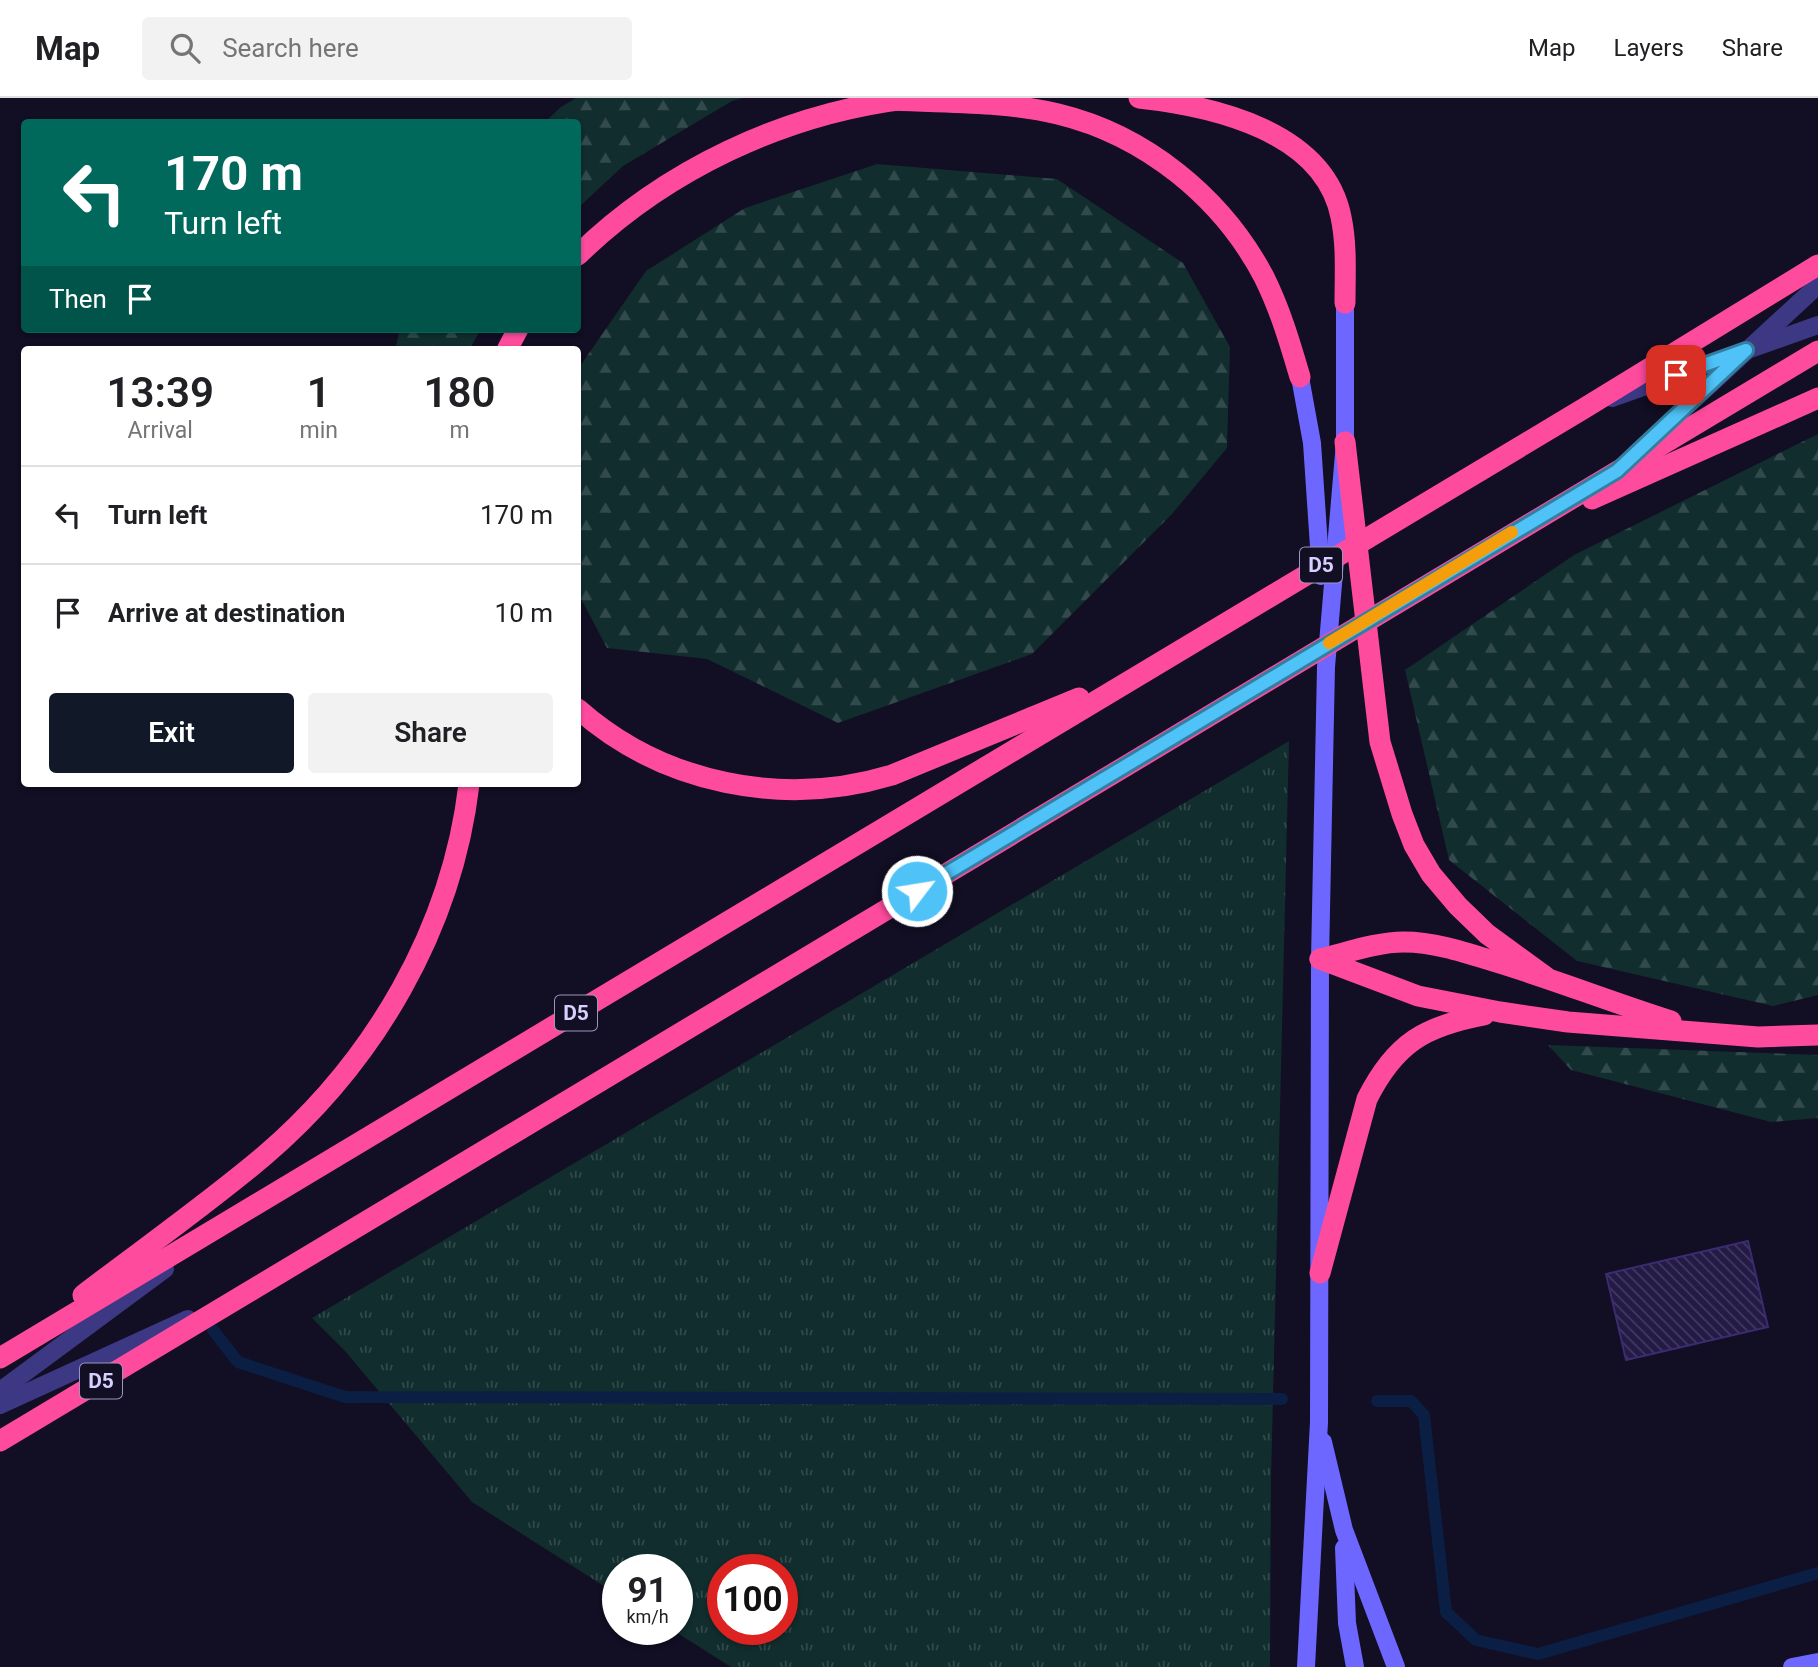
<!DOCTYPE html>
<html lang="en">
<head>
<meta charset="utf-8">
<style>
  :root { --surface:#fff; --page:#f2f2f2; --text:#202124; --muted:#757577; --line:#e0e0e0; --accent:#111827 }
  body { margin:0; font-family:Roboto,sans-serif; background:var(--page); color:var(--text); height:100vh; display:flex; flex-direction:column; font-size:26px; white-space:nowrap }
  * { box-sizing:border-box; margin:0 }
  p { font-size:23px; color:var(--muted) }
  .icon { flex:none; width:38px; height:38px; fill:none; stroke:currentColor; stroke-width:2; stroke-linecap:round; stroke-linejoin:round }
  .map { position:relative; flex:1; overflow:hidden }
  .side { position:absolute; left:21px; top:248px; width:560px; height:441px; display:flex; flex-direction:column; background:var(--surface); border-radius:7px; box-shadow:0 2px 5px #0004 }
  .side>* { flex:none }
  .guide { position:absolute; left:21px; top:21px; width:560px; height:214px; border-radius:7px; box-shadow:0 2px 5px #0004; background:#00695c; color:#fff; overflow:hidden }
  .speed { position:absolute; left:602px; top:1456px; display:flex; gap:14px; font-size:35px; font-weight:700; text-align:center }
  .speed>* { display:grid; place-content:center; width:91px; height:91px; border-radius:50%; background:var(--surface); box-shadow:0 2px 5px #0004; line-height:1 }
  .speed small { font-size:18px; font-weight:400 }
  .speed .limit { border:10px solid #d22; background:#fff; color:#111 }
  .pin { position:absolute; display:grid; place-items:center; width:60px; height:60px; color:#fff; margin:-30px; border-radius:14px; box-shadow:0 4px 10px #0006 }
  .me { position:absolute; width:77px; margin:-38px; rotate:59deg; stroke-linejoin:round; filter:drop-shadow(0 0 5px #0008) }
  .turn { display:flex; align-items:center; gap:24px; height:147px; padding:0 28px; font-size:32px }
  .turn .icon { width:91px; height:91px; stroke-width:2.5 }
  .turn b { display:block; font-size:49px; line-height:60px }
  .then { display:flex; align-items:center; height:66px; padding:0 28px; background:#0003; gap:14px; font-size:26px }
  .eta { display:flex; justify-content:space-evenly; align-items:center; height:119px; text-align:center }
  .eta b { font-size:42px; font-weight:600; line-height:49px }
  .button { display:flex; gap:14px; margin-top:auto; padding:14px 28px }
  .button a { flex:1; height:80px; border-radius:7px; background:var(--accent); color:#fff; font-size:28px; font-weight:600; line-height:80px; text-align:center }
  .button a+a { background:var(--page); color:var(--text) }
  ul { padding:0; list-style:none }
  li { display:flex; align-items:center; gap:21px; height:98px; padding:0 28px; border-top:2px solid var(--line) }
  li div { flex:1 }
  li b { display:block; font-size:26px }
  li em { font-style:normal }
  header { display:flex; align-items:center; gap:42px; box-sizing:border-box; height:98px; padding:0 35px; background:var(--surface); border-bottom:2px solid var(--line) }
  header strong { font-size:33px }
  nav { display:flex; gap:38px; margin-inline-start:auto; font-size:24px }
  .search { width:490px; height:63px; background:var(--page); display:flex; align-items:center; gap:18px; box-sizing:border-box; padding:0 24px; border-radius:7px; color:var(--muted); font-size:26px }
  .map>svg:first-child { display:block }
  .grass { fill:url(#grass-tufts); fill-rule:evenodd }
  .forest { fill:url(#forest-firs) }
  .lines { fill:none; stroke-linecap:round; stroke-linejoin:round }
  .stream { stroke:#0b1f45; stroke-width:12 }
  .building { fill:url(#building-back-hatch); stroke:#3b2b71; stroke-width:2 }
  .lane { stroke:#3d3883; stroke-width:18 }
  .secondary { stroke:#6e67ff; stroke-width:18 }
  .highway { stroke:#ff4b9e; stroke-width:21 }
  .route-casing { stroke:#337fa1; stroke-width:18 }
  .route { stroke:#4fc3f7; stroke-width:12 }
  .slow { stroke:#f59e0b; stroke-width:12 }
  .labels { text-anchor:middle; stroke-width:5; stroke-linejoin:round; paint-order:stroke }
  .shield { fill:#120e23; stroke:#9c96bd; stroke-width:2 }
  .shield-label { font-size:21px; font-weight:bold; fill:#d7d0ff }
</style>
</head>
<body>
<header>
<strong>Map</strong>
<div class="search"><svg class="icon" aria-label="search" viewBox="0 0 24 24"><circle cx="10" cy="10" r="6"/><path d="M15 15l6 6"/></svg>Search here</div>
<nav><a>Map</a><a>Layers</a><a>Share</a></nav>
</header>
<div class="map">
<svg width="1818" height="1569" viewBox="0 0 1818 1569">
  <defs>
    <pattern id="grass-tufts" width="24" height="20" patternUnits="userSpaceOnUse" patternTransform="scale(1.75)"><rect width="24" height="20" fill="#112d2d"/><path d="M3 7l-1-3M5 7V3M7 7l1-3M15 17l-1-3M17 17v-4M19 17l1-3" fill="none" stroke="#334a4c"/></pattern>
    <pattern id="forest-firs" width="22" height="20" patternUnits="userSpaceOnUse" patternTransform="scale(1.75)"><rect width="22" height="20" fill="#112d2d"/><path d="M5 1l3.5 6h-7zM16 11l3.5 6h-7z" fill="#334a4c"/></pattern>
    <pattern id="building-back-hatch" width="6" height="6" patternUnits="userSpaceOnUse" patternTransform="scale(1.75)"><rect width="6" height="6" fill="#231a45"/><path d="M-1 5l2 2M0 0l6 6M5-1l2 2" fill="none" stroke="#423a61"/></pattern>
  </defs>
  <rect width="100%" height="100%" fill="#120e23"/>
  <path class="grass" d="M1289,643l-18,738 -1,188h-539l-60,-38h6v-59h-59v25l-146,-93 -127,-151 -33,-33zM723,1472h59v59h-59z"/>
  <g class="forest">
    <path d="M576,0h167l-11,3 -109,65 -45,42v-86h-33l16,-15z"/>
    <path d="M877,66l180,15 126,84 47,84 -3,101 -55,66 -140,140 -194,69 -131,-64 -100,-11 -29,-55v-224l68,-98 99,-63z"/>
    <path d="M400,231h81l-12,21h-74z"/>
    <path d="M1818,336v561l-45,11 -196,-45 -128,-101 -44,-190 169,-115z"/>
    <path d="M1548,947l270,10v63l-47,4 -200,-52z"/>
  </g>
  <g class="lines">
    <g class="stream">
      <path d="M213,1232l25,32 107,35 937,2"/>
      <path d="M1377,1303h34l13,14 22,197 30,28 62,14 280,-81"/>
    </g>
  </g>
  <path class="building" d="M1748,1143l20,86 -142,33 -20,-86z"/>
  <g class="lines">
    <g class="lane">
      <path d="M1612,300l206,-73"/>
      <path d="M1635,356l183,-169"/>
      <path d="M0,1293l165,-122"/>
      <path d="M0,1307l188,-86"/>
    </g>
    <g class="secondary">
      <path d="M1300,279l12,66 9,133"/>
      <path d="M1323,1344l21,88 52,137"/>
      <path d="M1344,1450l3,75 8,44"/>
      <path d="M1306,1569l13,-245 1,-463 6,-292 19,-225v-139"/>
      <path d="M1792,1569l26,-5"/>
    </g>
    <g class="highway">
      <path d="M1139,0c74,8 185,33 202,119 6,28 4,58 4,86"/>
      <path d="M894,2c54,3 111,1 164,14 87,21 164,83 206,163 16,32 26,66 36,100"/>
      <path d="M578,157c87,-85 206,-141 327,-156"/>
      <path d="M507,252l11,-21"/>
      <path d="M1345,344l35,300 22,72 12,31 17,29 27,32 29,28 59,43"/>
      <path d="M1592,401l226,-101"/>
      <path d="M578,611c85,75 205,99 314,66l187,-77"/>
      <path d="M1320,861l98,37 82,16 68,10 190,15 60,-2"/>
      <path d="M1320,861c26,-6 56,-17 84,-17 30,0 60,10 89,19 60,18 118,41 178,60"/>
      <path d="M1320,1175l47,-174c28,-56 58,-73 117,-84"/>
      <path d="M83,1197c60,-46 123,-90 181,-139 110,-94 188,-227 205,-372"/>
      <path d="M0,1260l1583,-949 235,-144"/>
      <path d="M0,1343l1818,-1090"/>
    </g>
  </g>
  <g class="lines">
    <g class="route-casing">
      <path id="route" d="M917,793l700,-420 129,-121 -70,25"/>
    </g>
    <use href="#route" class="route"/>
    <path class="slow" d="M1329,545l183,-111"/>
  </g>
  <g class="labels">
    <g class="shield">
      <rect x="1300" y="449.5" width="42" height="35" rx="5"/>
      <rect x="555" y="897.5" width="42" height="35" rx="5"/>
      <rect x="80" y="1265.5" width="42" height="35" rx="5"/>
    </g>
    <g class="shield-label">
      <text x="1321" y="474">D5</text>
      <text x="576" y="922">D5</text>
      <text x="101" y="1290">D5</text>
    </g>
  </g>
</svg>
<div class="speed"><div>91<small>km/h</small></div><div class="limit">100</div></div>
<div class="pin" style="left:1676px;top:277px;background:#d93025"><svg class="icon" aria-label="arrive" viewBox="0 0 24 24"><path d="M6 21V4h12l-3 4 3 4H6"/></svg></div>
<svg class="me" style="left:917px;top:793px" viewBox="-20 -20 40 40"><circle r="17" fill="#4fc3f7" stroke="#fff" stroke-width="3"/><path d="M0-11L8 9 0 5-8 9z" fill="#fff"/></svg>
<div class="guide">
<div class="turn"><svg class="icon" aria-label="left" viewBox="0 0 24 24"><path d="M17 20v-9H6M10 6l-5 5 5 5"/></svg><div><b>170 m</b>Turn left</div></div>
<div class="then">Then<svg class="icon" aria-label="arrive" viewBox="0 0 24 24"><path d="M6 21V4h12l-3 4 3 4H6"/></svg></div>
</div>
<section class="side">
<div class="eta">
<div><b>13:39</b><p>Arrival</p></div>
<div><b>1</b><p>min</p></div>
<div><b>180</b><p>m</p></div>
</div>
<ul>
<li><svg class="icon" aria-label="left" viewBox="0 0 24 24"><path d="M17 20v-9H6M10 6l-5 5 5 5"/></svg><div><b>Turn left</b></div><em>170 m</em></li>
<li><svg class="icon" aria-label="arrive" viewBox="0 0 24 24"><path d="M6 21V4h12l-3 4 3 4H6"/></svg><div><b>Arrive at destination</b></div><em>10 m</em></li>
</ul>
<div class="button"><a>Exit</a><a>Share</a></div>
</section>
</div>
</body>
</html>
